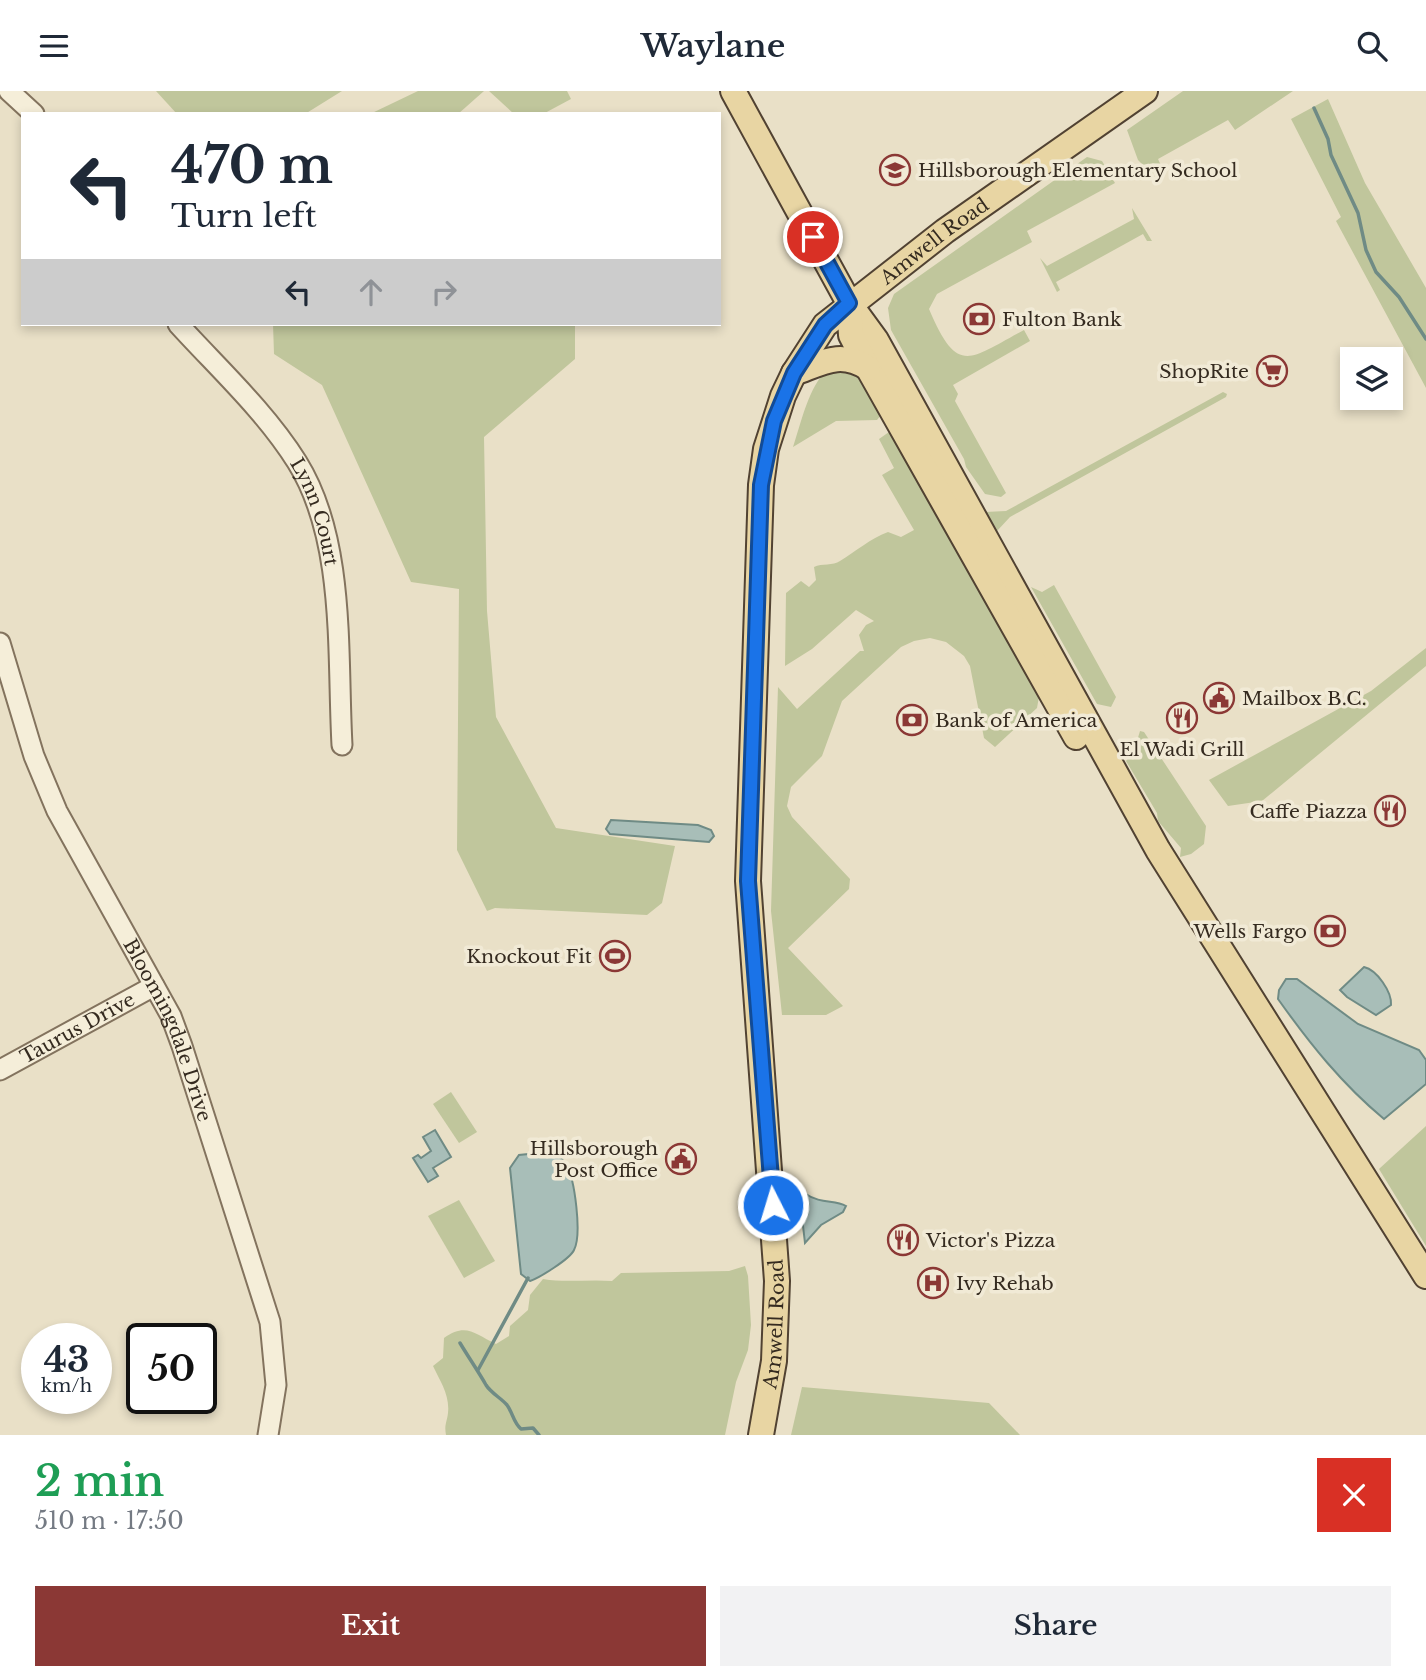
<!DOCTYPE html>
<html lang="en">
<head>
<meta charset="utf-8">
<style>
  :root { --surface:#fff; --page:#f2f2f3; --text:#1f2937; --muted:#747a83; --accent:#8b3835 }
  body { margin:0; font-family:"Libre Baskerville",serif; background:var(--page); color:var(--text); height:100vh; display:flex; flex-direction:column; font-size:26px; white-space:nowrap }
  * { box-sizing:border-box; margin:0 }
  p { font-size:23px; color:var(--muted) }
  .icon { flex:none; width:38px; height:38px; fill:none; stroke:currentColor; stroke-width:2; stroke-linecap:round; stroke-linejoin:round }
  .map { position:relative; height:1344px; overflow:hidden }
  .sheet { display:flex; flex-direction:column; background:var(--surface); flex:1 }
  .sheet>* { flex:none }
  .hud { position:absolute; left:21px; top:21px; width:700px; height:214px; border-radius:0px; box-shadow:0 4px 10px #0003; background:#fff; color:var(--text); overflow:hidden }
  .controls { position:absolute; left:1340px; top:256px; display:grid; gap:14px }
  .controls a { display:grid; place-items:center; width:63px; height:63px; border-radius:0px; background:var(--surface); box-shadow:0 4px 10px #0003; font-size:35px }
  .speed { position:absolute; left:21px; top:1232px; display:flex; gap:14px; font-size:35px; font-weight:700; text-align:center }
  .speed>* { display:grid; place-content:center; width:91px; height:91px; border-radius:50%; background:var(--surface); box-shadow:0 4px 10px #0003; line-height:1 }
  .speed small { font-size:18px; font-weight:400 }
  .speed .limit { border:4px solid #111; border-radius:10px; background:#fff; color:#111 }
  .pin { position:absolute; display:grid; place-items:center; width:60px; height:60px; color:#fff; margin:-30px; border:4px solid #fff; border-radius:50%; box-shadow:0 2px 7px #0007 }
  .me { position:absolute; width:77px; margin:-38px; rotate:355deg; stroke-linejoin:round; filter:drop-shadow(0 0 5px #0008) }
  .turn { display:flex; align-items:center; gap:24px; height:147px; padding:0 35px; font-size:32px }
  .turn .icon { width:91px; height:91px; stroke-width:2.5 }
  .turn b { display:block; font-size:49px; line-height:60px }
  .lanes { display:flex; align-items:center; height:66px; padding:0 35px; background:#0003; justify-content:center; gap:35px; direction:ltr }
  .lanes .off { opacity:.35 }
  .round { display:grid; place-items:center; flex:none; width:74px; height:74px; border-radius:0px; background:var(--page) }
  .head { display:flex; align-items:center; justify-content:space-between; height:119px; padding:0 35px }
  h1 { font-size:42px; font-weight:600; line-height:52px; color:#1e9e55 }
  .action { display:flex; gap:14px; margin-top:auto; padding:14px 35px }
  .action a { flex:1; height:80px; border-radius:0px; background:var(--accent); color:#fff; font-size:28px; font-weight:600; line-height:80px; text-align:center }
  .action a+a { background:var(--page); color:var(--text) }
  header { display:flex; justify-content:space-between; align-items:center; height:91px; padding:0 35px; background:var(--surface); font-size:32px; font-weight:600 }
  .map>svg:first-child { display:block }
  .green { fill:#c0c69c }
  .water { fill:#a8beb8; stroke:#6f8b85; stroke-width:2 }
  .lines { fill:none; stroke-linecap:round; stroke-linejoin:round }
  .stream { stroke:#6f8b85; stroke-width:3.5 }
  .minor-casing { stroke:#83735e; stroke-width:23 }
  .major-casing { stroke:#514232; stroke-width:28 }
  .minor { stroke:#f5eed9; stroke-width:19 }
  .major { stroke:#e8d5a3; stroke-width:24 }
  .route-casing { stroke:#114b97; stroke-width:18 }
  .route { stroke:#1a73e8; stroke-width:12 }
  .labels { text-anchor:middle; stroke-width:7; stroke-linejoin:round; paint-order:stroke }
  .poi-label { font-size:19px; fill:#352b20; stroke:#f1ead6; text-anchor:start }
  .street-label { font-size:19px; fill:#352b20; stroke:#f1ead6 }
</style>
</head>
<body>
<header><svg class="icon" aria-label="menu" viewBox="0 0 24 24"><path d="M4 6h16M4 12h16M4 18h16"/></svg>Waylane<svg class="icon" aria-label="search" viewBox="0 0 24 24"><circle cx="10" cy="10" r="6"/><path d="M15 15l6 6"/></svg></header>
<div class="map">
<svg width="1426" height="1344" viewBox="0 0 1426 1344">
  <rect width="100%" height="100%" fill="#e9e0c7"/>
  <g class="green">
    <path d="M156,0h186l-37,23h-128z"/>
    <path d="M418,0h66l-26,23h-88z"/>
    <path d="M489,0h78l4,8 -28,15h-29z"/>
    <path d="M1183,0h110l-58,39 -7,-10 -70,39 5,11 -12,3 -13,-13 -11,-30z"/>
    <path d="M1328,8l37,84 61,105v100l-90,-167 5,-4 -50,-98z"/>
    <path d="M1087,66l15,4 13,22 -88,48 5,11 -95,52 -8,15c29,68 40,50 95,21l6,11 -77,44 5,9 -3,7 51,92 -5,4 -16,-3 -19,-27 -2,-8 -73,-129 -3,-22 6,-14z"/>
    <path d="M1132,117l20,33h-5l-4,-7 -87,48 4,8 -3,2 -17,-34 7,8 87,-47z"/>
    <path d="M273,233h302v35l-91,78 3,174 9,106 60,111 119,18 -13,57 -15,12 -152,-7 -8,3 -30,-61 2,-261 -48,-7 -89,-197 -48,-31z"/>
    <path d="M854,276l27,48 -4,5 -41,1 -43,26c6,-17 17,-66 34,-75 7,-4 19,-4 27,-5z"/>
    <path d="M1223,301l4,2 -1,3 -216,120 -13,14 -12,-19 21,-1z"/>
    <path d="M889,341l6,2 145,257 -3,17 -42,39 -11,-9 -14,-72 -6,-10 -18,-14 -16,-4 -16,3 -13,6 -59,54 -20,55 -31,31 -4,19 5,11 58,62 -1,10 -61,59 55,58 -17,9h-44l-11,-104 7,-224 19,22 63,-58h4l-5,-16 7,-10 8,-4 -18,-11 -44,39 -27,17 1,-73 15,-12 8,6 7,-7 -2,-13c8,-4 19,-1 26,-6 16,-10 30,-22 48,-29l13,5 13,-7 -32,-55 12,-7 -15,-29z"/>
    <path d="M1054,494l62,112 -5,10 -14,-3 -66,-117 11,5z"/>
    <path d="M1426,557v18l-164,135 -34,5 -19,-26 162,-89z"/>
    <path d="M1140,640l4,1 62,94 -2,18 -13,10 -11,3 1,-9 -23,-27 -1,-8 -31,-52 8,-10z"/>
    <path d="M451,1001l26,40 -18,11 -26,-39z"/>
    <path d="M1426,1035v120l-47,-77z"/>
    <path d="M459,1109l36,61 -31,17 -36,-62z"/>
    <path d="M745,1175l3,10 3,49 -3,25 -12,32 -11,53h-279c-2,-10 1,-13 2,-22 2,-18 -8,-32 -15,-47l10,-8 1,-20c22,-16 31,-4 52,6l13,-8 1,-10 18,-16 2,-15 13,-16c23,4 45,0 69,2l9,-8 108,-2z"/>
    <path d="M802,1296l187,16 31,32h-229z"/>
  </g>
  <g class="water">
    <path d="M611,729l87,5 13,5 3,6 -5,6 -99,-8 -4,-5z"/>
    <path d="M1364,876c13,3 28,25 27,38l-15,10 -29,-18 -7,-7z"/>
    <path d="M1286,888h11l61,45 61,26 7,10v24l-42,35c-42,-35 -74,-75 -106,-120l1,-9z"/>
    <path d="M435,1039l16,27 -18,11 5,8 -10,6 -15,-24 5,-3 3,3 10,-7 -8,-14z"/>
    <path d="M548,1061c7,2 13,5 18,12 9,15 16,71 8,86 -4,9 -35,28 -44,31l-9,-7 -11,-106 9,-13z"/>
    <path d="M804,1102c18,12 30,6 42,13l-3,6 -22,13 -16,18 -5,-43z"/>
  </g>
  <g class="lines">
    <g class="stream">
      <path d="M1314,17l14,31 3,16 27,58 8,37 10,22 23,25 27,42"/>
      <path d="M460,1252c9,15 18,28 26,42 5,8 15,13 21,20 6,8 6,17 14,24l12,-1 6,7"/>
      <path d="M478,1279l50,-92"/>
    </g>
    <g class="minor-casing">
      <g id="minor">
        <path d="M9,0l25,23"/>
        <path id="s1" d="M178,233c40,44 87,87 119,138 49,78 40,193 45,283"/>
        <path id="s2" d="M0,552l34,113 23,55 114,205 11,30 88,276 6,63 -8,50"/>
        <path id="s3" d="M0,979l154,-84"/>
      </g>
    </g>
    <g class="major-casing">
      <g id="major">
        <path d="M733,0l116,212 27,37 282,510 268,426"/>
        <path d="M849,213l2,31 17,33 208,369"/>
        <path d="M794,282c28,-10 46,-23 74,-5"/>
        <path id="s4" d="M761,1344l13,-74 3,-80 -29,-400 13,-396 5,-36 17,-53 11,-23 31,-48 120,-94 200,-140"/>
      </g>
    </g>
    <use href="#minor" class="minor"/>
    <use href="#major" class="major"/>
  </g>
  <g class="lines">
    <g class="route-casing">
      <path id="route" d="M773,1114l-25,-324 13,-396 13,-64 20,-48 31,-48 24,-22 -36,-66"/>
    </g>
    <use href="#route" class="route"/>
  </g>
  <defs>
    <g id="school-ring" transform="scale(1.575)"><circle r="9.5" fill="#f1ead6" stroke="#8b3835" stroke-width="1.5"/><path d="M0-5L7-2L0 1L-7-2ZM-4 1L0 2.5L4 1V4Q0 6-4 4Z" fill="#8b3835"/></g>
    <g id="bank-ring" transform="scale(1.575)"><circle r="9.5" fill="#f1ead6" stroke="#8b3835" stroke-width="1.5"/><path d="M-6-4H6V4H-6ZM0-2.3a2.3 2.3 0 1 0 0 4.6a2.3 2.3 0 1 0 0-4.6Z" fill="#8b3835"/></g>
    <g id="supermarket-ring" transform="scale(1.575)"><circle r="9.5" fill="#f1ead6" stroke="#8b3835" stroke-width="1.5"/><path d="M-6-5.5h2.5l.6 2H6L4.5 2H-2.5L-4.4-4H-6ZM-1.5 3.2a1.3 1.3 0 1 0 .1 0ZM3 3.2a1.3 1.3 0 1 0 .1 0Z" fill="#8b3835"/></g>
    <g id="civic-ring" transform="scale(1.575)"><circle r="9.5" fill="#f1ead6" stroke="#8b3835" stroke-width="1.5"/><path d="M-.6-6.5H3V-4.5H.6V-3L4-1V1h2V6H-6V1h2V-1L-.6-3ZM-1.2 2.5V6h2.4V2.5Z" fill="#8b3835"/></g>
    <g id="restaurant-ring" transform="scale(1.575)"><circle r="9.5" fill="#f1ead6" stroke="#8b3835" stroke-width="1.5"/><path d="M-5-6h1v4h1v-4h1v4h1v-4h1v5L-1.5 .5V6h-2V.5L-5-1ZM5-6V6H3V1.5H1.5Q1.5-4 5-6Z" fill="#8b3835"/></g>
    <g id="stadium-ring" transform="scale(1.575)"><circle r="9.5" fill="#f1ead6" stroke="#8b3835" stroke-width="1.5"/><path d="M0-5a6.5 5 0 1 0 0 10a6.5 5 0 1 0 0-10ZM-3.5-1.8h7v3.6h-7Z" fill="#8b3835"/></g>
    <g id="hospital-ring" transform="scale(1.575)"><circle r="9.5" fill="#f1ead6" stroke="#8b3835" stroke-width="1.5"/><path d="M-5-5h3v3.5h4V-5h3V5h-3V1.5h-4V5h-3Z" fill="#8b3835"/></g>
  </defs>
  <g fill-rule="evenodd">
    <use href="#school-ring" x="895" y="79"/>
    <use href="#bank-ring" x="979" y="228"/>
    <use href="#supermarket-ring" x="1272" y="280"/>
    <use href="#civic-ring" x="1219" y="607"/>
    <use href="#restaurant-ring" x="1182" y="627"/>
    <use href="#bank-ring" x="912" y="629"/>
    <use href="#restaurant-ring" x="1390" y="720"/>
    <use href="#bank-ring" x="1330" y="840"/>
    <use href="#stadium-ring" x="615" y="865"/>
    <use href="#civic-ring" x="681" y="1068"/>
    <use href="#restaurant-ring" x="903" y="1149"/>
    <use href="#hospital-ring" x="933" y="1192"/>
  </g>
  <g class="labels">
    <g class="poi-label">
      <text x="918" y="86">Hillsborough Elementary School</text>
      <text x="1002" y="235">Fulton Bank</text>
      <text x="1249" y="287" text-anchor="end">ShopRite</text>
      <text x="1242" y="614">Mailbox B.C.</text>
      <text x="935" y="636">Bank of America</text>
      <text x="1182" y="665" text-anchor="middle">El Wadi Grill</text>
      <text x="1367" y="727" text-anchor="end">Caffe Piazza</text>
      <text x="1307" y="847" text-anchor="end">Wells Fargo</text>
      <text x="592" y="872" text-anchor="end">Knockout Fit</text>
      <text x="658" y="1064" text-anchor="end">Hillsborough<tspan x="658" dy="22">Post Office</tspan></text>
      <text x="926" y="1156">Victor's Pizza</text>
      <text x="956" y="1199">Ivy Rehab</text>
    </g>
    <g class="street-label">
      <text dy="7" stroke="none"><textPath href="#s4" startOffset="1265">Amwell Road</textPath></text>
      <text dy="7" stroke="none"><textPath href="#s1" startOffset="236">Lynn Court</textPath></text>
      <text dy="7" stroke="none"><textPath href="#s3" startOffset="88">Taurus Drive</textPath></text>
      <text dy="7" stroke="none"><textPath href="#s2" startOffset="424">Bloomingdale Drive</textPath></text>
      <text dy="7" stroke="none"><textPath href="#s4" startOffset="112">Amwell Road</textPath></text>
    </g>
  </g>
</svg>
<div class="controls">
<a><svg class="icon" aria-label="layers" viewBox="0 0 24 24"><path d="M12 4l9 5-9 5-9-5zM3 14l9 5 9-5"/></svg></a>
</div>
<div class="speed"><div>43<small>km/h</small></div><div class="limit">50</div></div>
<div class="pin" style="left:813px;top:146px;background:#d93025"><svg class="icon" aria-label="arrive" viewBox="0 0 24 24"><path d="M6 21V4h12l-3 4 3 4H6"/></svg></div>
<svg class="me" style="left:773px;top:1114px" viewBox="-20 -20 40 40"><circle r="17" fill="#1a73e8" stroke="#fff" stroke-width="3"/><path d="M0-11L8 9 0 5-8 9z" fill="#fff"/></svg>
<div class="hud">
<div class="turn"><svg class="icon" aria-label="left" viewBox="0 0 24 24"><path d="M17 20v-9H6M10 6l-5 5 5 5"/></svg><div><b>470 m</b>Turn left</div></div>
<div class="lanes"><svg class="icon" aria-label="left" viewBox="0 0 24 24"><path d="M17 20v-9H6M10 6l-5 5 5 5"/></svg><svg class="icon off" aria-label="ahead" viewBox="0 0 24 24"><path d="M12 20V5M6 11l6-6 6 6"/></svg><svg class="icon off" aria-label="right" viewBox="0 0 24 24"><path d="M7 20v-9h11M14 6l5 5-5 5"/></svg></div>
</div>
</div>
<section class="sheet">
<div class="head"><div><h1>2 min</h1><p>510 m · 17:50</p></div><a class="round" style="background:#d93025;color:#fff"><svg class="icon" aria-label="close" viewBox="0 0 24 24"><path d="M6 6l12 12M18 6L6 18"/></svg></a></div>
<div class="action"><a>Exit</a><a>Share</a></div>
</section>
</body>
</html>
